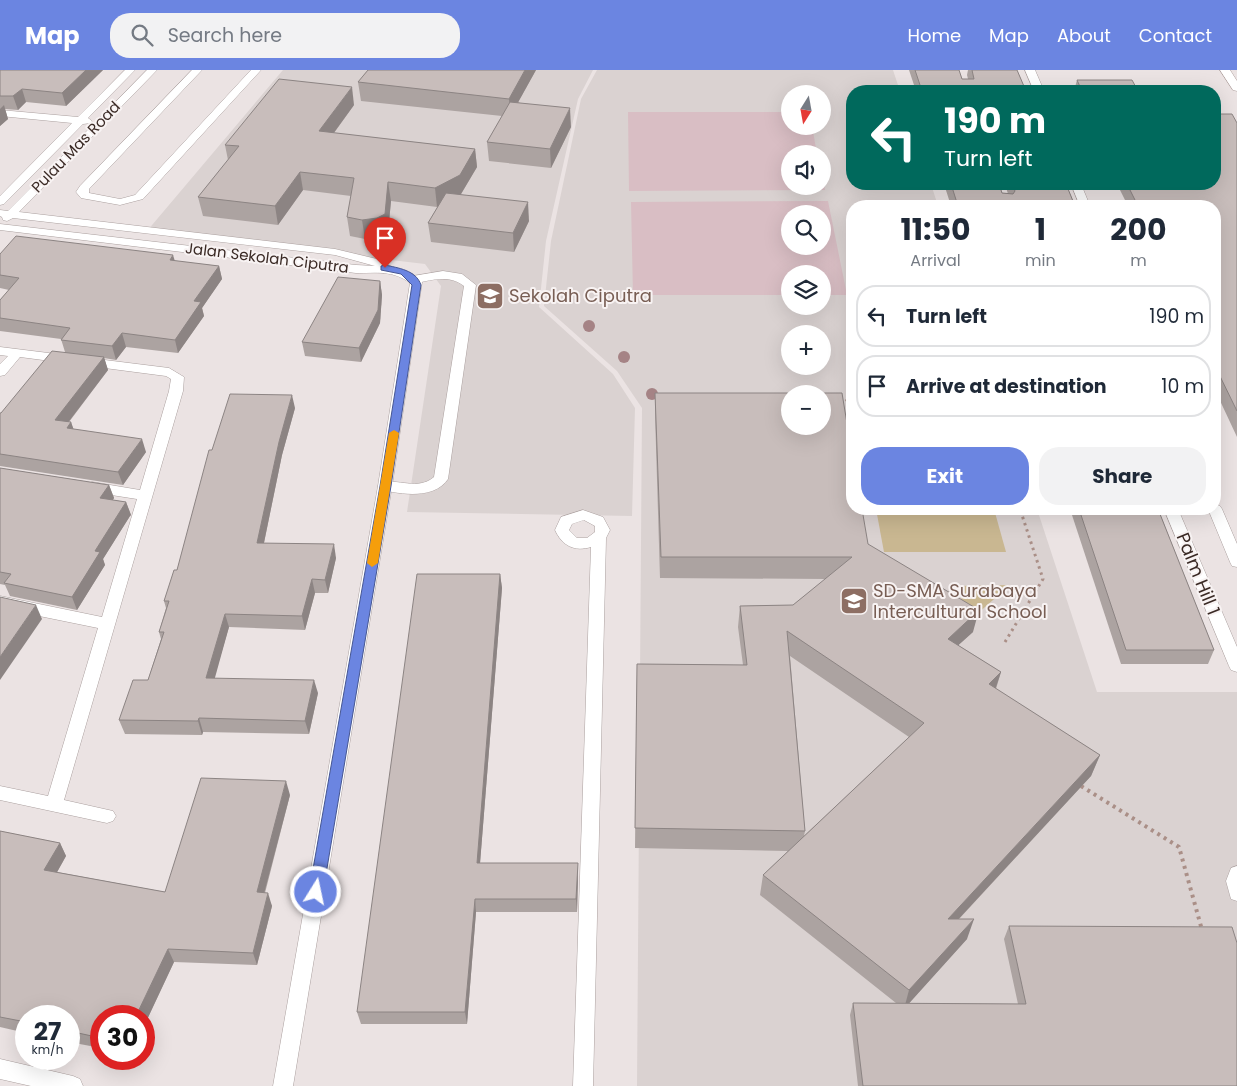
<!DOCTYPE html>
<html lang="en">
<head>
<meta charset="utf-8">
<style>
  :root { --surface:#fff; --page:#f2f2f3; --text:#1f2937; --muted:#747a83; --line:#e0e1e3; --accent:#6b85e1 }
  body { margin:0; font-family:Poppins,sans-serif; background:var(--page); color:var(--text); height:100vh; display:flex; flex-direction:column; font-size:19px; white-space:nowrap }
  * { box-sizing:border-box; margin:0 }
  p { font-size:16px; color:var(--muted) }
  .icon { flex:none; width:28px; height:28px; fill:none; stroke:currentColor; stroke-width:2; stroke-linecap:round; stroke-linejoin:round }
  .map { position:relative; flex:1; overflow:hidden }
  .details { position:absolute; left:846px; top:130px; width:375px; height:315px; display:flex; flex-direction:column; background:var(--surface); border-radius:20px; box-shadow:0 5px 20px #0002 }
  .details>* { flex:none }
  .guide { position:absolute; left:846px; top:15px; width:375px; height:105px; border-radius:20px; box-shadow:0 5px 20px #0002; background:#00695c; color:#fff; overflow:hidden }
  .needle { width:32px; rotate:191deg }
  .buttons { position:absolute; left:781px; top:15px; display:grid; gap:10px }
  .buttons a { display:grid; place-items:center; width:50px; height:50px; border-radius:50%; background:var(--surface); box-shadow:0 5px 20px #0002; font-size:25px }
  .speed { position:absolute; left:15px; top:935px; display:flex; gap:10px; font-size:25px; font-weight:700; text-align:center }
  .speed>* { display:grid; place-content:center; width:65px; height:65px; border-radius:50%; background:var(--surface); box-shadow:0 5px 20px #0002; line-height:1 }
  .speed small { font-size:12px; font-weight:400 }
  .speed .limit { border:8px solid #d22; background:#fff; color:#111 }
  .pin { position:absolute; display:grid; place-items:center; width:42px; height:42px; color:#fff; margin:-51px -21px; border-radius:50% 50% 50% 0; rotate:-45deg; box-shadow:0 0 5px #0007 }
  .pin .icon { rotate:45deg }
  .me { position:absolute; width:55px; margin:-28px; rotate:10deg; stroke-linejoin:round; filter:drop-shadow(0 0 4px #0008) }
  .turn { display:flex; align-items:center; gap:18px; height:105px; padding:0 15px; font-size:22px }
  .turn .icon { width:65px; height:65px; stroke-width:2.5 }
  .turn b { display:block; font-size:35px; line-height:42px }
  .eta { display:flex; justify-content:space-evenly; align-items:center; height:85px; text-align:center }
  .eta b { font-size:30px; font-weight:700; line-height:35px }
  .button { display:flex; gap:10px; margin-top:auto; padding:10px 15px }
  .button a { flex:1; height:58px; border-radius:20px; background:var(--accent); color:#fff; font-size:20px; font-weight:700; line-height:58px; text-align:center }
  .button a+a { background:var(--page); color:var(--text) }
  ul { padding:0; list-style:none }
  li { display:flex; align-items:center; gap:15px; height:62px; margin:0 10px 8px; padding:0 5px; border:2px solid var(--line); border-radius:20px }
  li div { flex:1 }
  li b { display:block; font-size:19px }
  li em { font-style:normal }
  header { display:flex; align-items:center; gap:30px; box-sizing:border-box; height:70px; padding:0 25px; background:var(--accent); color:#fff }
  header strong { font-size:24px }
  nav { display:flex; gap:28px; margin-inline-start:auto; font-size:18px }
  .search { width:350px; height:45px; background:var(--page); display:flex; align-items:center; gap:12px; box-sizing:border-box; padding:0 18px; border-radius:20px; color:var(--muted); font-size:19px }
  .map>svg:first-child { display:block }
  .built { fill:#dad2d1; fill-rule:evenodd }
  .green { fill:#d9bec4; fill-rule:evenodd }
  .water { fill:#c9b791 }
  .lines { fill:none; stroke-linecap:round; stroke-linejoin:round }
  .lane-casing { stroke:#aba09f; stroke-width:1 }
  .street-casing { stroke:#aba09f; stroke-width:1 }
  .secondary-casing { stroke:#ac9d9a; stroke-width:1 }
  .path-far1 { stroke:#aa8f87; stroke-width:3; stroke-dasharray:2.5 4; stroke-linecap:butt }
  .path { stroke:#aa8f87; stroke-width:4; stroke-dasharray:3 4.5; stroke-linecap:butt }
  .lane { fill:#fff; fill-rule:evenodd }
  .street { fill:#fff; fill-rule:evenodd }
  .secondary { fill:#fff; fill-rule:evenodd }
  .tree { fill:#a58385 }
  .wall { fill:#aca3a1; fill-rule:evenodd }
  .shaded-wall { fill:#8c8483 }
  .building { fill:#c8bdbb; stroke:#8c8483; fill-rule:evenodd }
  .route { fill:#6b85e1; stroke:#465692 }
  .slow { fill:#f59e0b }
  .labels { text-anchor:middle; stroke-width:4; stroke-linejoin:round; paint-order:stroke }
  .far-street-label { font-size:15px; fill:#3a2a25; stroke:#f8f3f3 }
  .education-label { font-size:18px; fill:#785e54; stroke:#f8f3f3; text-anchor:start }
  .street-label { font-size:18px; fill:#3a2a25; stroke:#f8f3f3 }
</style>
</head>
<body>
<header>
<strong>Map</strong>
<div class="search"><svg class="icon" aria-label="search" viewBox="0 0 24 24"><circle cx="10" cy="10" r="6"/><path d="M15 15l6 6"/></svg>Search here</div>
<nav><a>Home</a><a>Map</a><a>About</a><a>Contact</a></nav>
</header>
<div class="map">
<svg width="1237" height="1016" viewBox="0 0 1237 1016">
  <rect width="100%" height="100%" fill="#ebe3e3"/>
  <g class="built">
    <path d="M283,0h310l-15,29 -32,142 -7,66 74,67 22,34 -3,108 -225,-4 34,-226 -16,-22 -278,-33z"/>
    <path d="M597,0h296l7,21h-48v93h79l7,22h-86v303h185l60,183h140v394h-600l5,-678 -25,-37 -73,-65 7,-65 30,-142zM790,24h32v32h-32zM790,84h32v32h-32zM790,144h32v32h-32zM790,204h32v32h-32zM790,264h32v32h-32zM790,324h32v32h-32z"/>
  </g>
  <g class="green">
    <path d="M628,42h162v14h22l5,28h-27v32h32l1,-7 2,11 -196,1z"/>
    <path d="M828,131l19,94h-24l-1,-21h-32v21h-157l-2,-93zM790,144h32v32h-32z"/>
  </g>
  <g class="water">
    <path d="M876,439h118l12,43h-122z"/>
    <path d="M1010,515l-42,37 -10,-36z"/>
  </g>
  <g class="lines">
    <g class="lane-casing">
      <g id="lane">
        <path d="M192,0h10l-113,119v4l31,6 15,-4 116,-125h10l-118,129 -23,6 -39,-7 -5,-6 4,-6z"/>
        <path d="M443,201l19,3 14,11 -28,194c-13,20 -47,16 -68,10l-2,-3 2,-3c18,-5 38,8 54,-6l30,-191c-15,-12 -34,-6 -51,-2l-6,-4 6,-4z"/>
        <path d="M1237,796v35l-6,-2 -5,-18 5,-13z"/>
      </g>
    </g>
    <g class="street-casing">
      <g id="street">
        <path d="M125,0h10l-47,48 4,3 -1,2 -8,1 -79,80 -4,1v-9l72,-73 -72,-7v-6l78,7z"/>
        <path d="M147,0h10l-138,142 316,37 46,11 9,6 23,8 9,8 -30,204 -99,600h-20l105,-600 32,-203c-17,-13 -34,-10 -54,-10l-356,-43v-6l356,41 19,1 -40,-11 -322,-37 -6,3 -4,-1 -1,-3 -2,-1v-6l8,1z"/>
        <path d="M1025,0h10l9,21h-10z"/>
        <path d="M1071,114h10l9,22h-10z"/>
        <path d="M0,277l169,21 15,9 -1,14 -119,409 49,11 3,5 -3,5 -6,2 -107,-23v-14l48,10 50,-168 -98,-20v-12l102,21 35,-118 -45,-7 -5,-2 -2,-3 2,-3 5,-2 48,8 29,-99 2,-12 -5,-3 -146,-19 -15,18 -5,1v-12l8,-8 -8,-1z"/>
        <path d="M1215,434l5,2 2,3 15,35v23l-5,-1 -2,-4 -22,-53h7z"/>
        <path d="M1164,439h14l59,138v25l-6,-2 -2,-4z"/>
        <path d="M583,440l20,7 7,13 -4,8 -13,548h-20l18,-539c-16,5 -29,-1 -36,-17l6,-13zM584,450l11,6v6l-8,6h-10l-8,-8 3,-6z"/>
        <path d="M0,989l73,17 7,3 3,7h-52l-31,-7z"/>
      </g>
    </g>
    <g class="secondary-casing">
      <path id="secondary" d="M1220,0h10l7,11v10l-4,-1z"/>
    </g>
    <g class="path-far1">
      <path d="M852,327l-6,2 6,9"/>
      <path d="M1005,572l38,-63 -23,-70"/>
    </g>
    <path class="path" d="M1081,716l98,61 23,83"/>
    <use href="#lane" class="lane"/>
    <use href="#street" class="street"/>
    <use href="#secondary" class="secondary"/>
  </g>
  <g class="tree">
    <circle cx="589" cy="256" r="6"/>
    <circle cx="624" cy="287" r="6"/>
    <circle cx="652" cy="324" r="6"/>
  </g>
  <g class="wall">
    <path d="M0,0h103l-37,36 -40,-4 -8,8 -13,-1 3,10 -8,7z"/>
    <path d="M368,0h168l-18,32 53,25 -20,41 -62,-7 -2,-19 15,-26 -141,-15 -3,-19z"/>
    <path d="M909,0h50l3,9h6l-1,-4 1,-5h49l9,21h-110z"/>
    <path d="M1077,10l61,11h-64z"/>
    <path d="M354,35l-20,28 141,16 2,18 -16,27 -2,1 70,26 -15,31 -83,-10 -3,-19 10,-17 -1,1 -46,-6 -3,31 -9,5 -14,2 -15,-3 -3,-19 4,-21 -48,-6 -25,35 -75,-9 -5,-19 30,-37 -3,-15z"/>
    <path d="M1237,53v314l-22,-47v-184h-87l-11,-22h98z"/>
    <path d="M944,114h55l3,9 6,1 -3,-10h61l9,22h-124z"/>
    <path d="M0,184l175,7 44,5 3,13 -20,29 2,8 -26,37 -52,-6 -10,13 -12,-2 4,12 -39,52h2l2,7 73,23 -23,33 -123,-19v-53h1l64,-61 -4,-13 -61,-8v-31l9,-10 -9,-2z"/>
    <path d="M380,211l2,14 -2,28 -19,39 -56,-6 -3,-14z"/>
    <path d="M655,323l213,151 105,88 -15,13 43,27 -5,17 104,66 -9,21 -132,143 8,20 -58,64 109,1 -14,-65 5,-13 228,160h-379l-8,-71 3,-12h43l-136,-108 3,-20 25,-24 -153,-3 2,-184 106,1 -5,-38 2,-21 53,-1 33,-26 -166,-1 -5,-164zM790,586l119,81 -105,99 1,-5z"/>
    <path d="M295,338l-13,47 -18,88 72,15 -8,35h-13l-10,37 -76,-3 -15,51 104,15 -9,41 -106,-2 -1,3 -77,-1 -6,-14 29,-40 13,-41 -2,-7 7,-24 -2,-7 13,-31 35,-120z"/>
    <path d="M0,398l109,17 5,13 -1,2 13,2 5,13 -1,1 -27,43 2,6 -28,45 -67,-14 -5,-11 -5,-1z"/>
    <path d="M1070,439h88l56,141 -6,14h-87z"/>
    <path d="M500,504l2,14 -22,275 98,13 -1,36h-101l-9,112h-106l-4,-12z"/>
    <path d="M290,725l-25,98 7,13 -15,59 -83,-3 -30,64v-10h-43v32l-32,-6v-26h-43v17l-26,-6v-196l60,12 6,13 -9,16 108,20z"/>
  </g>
  <g class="shaded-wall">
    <path d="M86,0h17l-37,36 -4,-13z"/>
    <path d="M525,0h11l-26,47 -1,-18z"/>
    <path d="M352,17l2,18 -32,44 -3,-18z"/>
    <path d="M22,19l4,13 -8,8 -5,-14z"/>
    <path d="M4,35l4,14 -8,7v-17z"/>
    <path d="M570,38l1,19 -20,41 -1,-19z"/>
    <path d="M475,79l2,18 -16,27 -24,13 -2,-19z"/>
    <path d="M300,102l3,18 -25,35 -3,-19z"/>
    <path d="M388,112l3,19 -3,31 -9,5 -14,2 -3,-19z"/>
    <path d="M528,132l1,19 -15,31 -1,-19z"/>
    <path d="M173,185l4,13 -7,-8z"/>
    <path d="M219,196l3,13 -20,29 2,8 -26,37 -3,-13 19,-39z"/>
    <path d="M380,211l2,14 -2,28 -19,39 -2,-14z"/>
    <path d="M122,263l4,14 -10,13 -4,-14z"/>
    <path d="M104,287l4,13 -48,63 -5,-13z"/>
    <path d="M292,325l3,13 -13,47 -21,102 -4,-14 22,-101z"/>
    <path d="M71,352l5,14 -9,-8z"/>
    <path d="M142,369l4,13 -23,33 -5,-13z"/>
    <path d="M109,415l5,13 -9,13 -5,-13z"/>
    <path d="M126,432l5,13 -1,1 -27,43 2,6 -28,45 -5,-13 23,-46z"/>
    <path d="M334,474l2,14 -8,35 -3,-13z"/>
    <path d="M500,504l2,14 -23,288 -2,-13z"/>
    <path d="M312,509l3,14 -10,37 -3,-14z"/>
    <path d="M36,535l6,14 -42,61v-23z"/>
    <path d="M979,540l-6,22 -31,28 6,-21z"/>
    <path d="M225,544l4,13 -18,65 -5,-14z"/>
    <path d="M1001,602l-7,21 -5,-9z"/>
    <path d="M314,610l4,13 -9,41 -4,-13z"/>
    <path d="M199,648l4,14 -1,3 -4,-14z"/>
    <path d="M1100,685l-9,21 -150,162 7,-19z"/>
    <path d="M286,711l4,14 -29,110 -4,-13z"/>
    <path d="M60,773l6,13 -15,27 -7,-13z"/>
    <path d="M578,793v13l-1,36 -1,-13z"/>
    <path d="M268,823l4,13 -15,59 -4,-12z"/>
    <path d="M475,829l1,13 -9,112 -2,-12z"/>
    <path d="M974,849l-7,20 -63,70 5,-19z"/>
    <path d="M168,879l6,13 -30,64v-10h-8z"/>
  </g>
  <g class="building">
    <path d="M0,0h86l-24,23 -40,-4 -9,7h-13z"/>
    <path d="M368,0h157l-16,29 -151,-17z"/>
    <path d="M915,0h44l3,9h12l-2,-9h45l9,21h-104z"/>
    <path d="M279,9l73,8 -33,44 156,18 -15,26 -25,13 -47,-6 -3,32 -8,4 -15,2 -15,-3 7,-39 -54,-6 -25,34 -77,-9 41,-51 -14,-1z"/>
    <path d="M1077,10h55l6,11h-56z"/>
    <path d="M510,32l60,6 -20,41 -63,-7z"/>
    <path d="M1215,44h17l5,9v288l-22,-45v-160h-77l-11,-22h88z"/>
    <path d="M951,114h48l3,9 11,1 2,-3 -3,-7h54l9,22h-117z"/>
    <path d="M446,123l82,9 -15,31 -85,-10z"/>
    <path d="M16,166l157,19 -3,5 49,6 -25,35 7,1 -26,38 -53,-7 -10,13 -51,-6 9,-12 -70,-10v-18l19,-22 -19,-3v-21z"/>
    <path d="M338,207l42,4 -2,29 -19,38 -57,-6z"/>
    <path d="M52,281l52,6 -49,63 16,2 -4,6 75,11 -24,33 -118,-18v-41h1z"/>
    <path d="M655,323h187l10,61v55h10l6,35 111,66 -31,29 53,33 -12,12 111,71 -152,164h26l-65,71 -146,-115 161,-152 -137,-92 18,200 -170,-3 2,-164 110,1 -7,-59 53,-1 59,-48h-191zM790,324h32v32h-32z"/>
    <path d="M230,324l62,1 -13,47 -22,101 77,1 -9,36 -13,-1 -10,37 -77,-2 -19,64 108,2 -9,41 -106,-3 -1,3 -79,-1 14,-40h15l16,-48h-5l10,-31h-5l10,-31h3l32,-120h3z"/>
    <path d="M0,398l109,17 -9,13 26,4 -31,49 5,1 -28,45 -68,-14 7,-9 -11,-2z"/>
    <path d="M1079,439h79l56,141h-88z"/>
    <path d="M417,504h83l-23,289h101l-2,36h-101l-10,113h-108z"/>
    <path d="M0,527l36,8 -36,52z"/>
    <path d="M201,708l85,3 -29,111 11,1 -15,60 -85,-4 -32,67h-35v22l-32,-7v-15h-43v6l-26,-5v-186l60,12 -16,27 121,22z"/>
    <path d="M1009,856l223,1 5,16v143h-374l-10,-83 173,1z"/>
  </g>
  <path class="route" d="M385,195c13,3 31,5 36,20l-30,201 -68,406 -2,5 -5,2 -5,-2 -2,-5 71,-406 32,-201 -11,-11 -20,-4v-4z"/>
  <path class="slow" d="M394,360l5,3 -21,130 -6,4 -5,-4 22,-130z"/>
  <defs>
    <g id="school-square" transform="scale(1.4375)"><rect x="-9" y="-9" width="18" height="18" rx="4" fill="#8d6e63" stroke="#f8f3f3"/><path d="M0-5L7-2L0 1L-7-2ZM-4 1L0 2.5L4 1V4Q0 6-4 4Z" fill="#fff"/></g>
  </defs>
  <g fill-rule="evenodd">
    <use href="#school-square" x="490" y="226"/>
    <use href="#school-square" x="854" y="531"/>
  </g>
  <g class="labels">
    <g class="far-street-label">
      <text transform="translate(76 77) rotate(-46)" y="5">Pulau Mas Road</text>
      <text transform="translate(267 188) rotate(7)" y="5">Jalan Sekolah Ciputra</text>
    </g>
    <g class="education-label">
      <text x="509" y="232">Sekolah Ciputra</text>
      <text x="873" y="527">SD-SMA Surabaya<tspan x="873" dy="21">Intercultural School</tspan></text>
    </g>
    <g class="street-label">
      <text transform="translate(1198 504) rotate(68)" y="6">Palm Hill 1</text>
    </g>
  </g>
</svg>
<div class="buttons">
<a><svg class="needle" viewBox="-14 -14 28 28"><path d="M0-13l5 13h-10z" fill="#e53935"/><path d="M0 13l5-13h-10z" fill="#747a83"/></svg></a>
<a><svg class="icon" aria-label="sound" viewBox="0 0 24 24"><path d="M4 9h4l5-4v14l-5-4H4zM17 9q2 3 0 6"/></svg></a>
<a><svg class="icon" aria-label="search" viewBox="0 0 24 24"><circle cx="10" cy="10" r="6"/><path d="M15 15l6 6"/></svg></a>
<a><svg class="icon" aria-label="layers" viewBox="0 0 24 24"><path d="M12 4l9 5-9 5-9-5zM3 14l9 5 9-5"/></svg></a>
<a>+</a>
<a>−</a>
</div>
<div class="speed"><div>27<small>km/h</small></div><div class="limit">30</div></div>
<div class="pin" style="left:385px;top:198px;background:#d93025"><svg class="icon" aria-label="arrive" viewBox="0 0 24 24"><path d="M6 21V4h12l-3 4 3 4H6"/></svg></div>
<svg class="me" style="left:316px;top:822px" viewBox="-20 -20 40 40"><circle r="17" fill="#6b85e1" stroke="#fff" stroke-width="3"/><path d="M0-11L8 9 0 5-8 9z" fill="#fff"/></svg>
<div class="guide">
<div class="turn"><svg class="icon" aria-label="left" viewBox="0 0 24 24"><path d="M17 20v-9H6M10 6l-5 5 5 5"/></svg><div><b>190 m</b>Turn left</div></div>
</div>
<section class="details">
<div class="eta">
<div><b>11:50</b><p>Arrival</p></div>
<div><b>1</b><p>min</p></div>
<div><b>200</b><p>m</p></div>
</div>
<ul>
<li><svg class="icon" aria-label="left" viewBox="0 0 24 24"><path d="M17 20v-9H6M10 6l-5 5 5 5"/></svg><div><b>Turn left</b></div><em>190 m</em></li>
<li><svg class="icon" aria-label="arrive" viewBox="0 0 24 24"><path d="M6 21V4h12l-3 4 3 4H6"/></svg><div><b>Arrive at destination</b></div><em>10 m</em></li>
</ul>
<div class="button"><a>Exit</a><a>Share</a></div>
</section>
</div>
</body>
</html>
